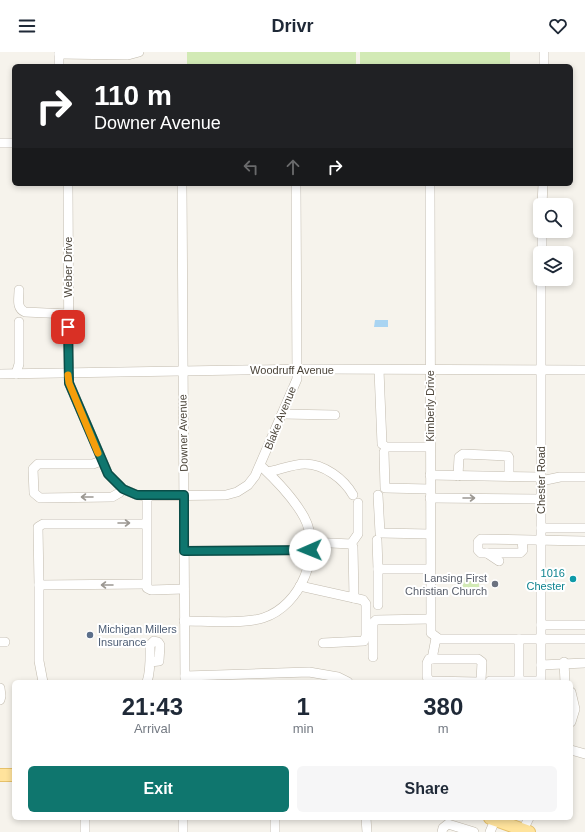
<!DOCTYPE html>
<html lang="en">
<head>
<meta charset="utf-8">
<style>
  :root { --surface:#fff; --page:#f6f6f7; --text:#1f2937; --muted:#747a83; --accent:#0f766e }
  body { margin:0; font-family:Helvetica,sans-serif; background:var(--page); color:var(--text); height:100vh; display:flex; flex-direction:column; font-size:15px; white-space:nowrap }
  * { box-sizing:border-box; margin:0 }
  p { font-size:13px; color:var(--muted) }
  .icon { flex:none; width:22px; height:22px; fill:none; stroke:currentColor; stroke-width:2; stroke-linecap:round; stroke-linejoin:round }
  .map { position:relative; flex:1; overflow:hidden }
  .panel { position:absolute; left:12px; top:628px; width:561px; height:140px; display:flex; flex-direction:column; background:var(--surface); border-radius:6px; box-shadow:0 2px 6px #0003 }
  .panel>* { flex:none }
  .banner { position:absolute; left:12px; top:12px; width:561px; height:122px; border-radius:6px; box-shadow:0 2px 6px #0003; background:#202124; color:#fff; overflow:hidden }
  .tools { position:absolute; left:533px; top:146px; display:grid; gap:8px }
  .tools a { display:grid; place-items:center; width:40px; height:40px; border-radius:6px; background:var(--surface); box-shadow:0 2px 6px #0003; font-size:20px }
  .pin { position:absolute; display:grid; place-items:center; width:34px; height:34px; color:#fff; margin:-17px; border-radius:8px; box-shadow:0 2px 6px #0006 }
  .me { position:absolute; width:44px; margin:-22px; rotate:269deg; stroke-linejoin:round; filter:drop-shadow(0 0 3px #0008) }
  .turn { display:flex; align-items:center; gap:14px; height:84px; padding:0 16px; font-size:18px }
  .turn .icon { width:52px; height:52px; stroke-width:2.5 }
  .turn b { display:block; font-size:28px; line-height:34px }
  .lanes { display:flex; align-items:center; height:38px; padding:0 16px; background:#0003; justify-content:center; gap:20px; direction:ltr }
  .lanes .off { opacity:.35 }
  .eta { display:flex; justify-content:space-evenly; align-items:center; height:68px; text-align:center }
  .eta b { font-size:24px; font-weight:600; line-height:28px }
  .primary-button { display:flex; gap:8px; margin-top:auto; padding:8px 16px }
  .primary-button a { flex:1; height:46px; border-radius:6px; background:var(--accent); color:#fff; font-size:16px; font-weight:600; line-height:46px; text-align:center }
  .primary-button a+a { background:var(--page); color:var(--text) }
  header { display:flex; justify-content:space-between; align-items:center; height:52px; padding:0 16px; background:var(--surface); font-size:18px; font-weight:600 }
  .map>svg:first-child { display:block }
  .green { fill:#d2eab5 }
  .water { fill:#a9d4f2 }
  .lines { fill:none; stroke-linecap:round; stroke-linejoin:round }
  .minor-casing { stroke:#c2bbae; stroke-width:10 }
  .major-casing { stroke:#e6c16a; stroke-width:14 }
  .minor { stroke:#fff; stroke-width:9 }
  .major { stroke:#ffe39c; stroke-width:12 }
  .oneway { stroke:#9c9892 }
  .route-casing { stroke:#0a4d48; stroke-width:10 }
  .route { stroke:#0f766e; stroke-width:7 }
  .slow { stroke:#f59e0b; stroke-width:7 }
  .culture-dot { fill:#0f9aa8; stroke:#fff; stroke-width:1.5 }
  .worship-dot { fill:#6b7280; stroke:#fff; stroke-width:1.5 }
  .service-dot { fill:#5c6f8a; stroke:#fff; stroke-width:1.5 }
  .labels { text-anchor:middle; stroke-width:4; stroke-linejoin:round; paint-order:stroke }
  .street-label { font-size:11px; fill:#4b4439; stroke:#fff }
  .culture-label { font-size:11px; fill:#0d838f; stroke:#fff; text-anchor:end }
  .worship-label { font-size:11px; fill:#5b616d; stroke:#fff; text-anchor:end }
  .service-label { font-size:11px; fill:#4e5e75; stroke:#fff; text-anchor:start }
</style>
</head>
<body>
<header><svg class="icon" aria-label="menu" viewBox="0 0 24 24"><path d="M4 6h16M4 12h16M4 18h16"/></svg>Drivr<svg class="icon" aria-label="heart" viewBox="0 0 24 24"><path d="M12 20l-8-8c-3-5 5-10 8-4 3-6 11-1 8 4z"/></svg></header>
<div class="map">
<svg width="585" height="780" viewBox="0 0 585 780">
  <rect width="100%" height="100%" fill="#f6f3ec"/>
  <g class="green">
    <rect x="187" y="0" width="169" height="14"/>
    <rect x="360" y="0" width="150" height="14"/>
    <path d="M458,526h21v18h-22z"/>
  </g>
  <path class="water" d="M375,268h13v7h-14z"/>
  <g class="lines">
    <g class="minor-casing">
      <g id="minor">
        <path d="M59,2l69,1 11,-3"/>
        <path d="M59,14v-14"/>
        <path d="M544,14v-14"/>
        <path d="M0,91h14"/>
        <path d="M68,132l1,199 39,91 15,15 14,6 10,1 79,-1 11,-3 11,-7 7,-9 42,-97 -1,-195"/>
        <path d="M182,132l3,498"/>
        <path d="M430,132l1,449 8,6h146"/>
        <path d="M542,153l1,-21"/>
        <path d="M542,201v-22"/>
        <path d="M19,238c0,9 -3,18 6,22l43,2"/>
        <path d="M379,318l3,74 4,3h44"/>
        <path d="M0,322l308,-5 277,1"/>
        <path d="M16,322l3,-10v-42"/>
        <path d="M282,362l53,1"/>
        <path d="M384,400l1,36 45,1"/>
        <path d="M101,409l-8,3h-55l-5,5 1,24 6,5 72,-1 7,-4 4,-4"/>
        <path d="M268,420c11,-2 25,-8 37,-8 19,0 39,15 48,31"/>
        <path d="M430,423l111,2"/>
        <path d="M458,424l1,-19 4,-3 45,2 1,2v18"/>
        <path d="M541,429l19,-4h25"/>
        <path d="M378,443l2,38 50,1"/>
        <path d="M147,444v92l4,2 33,-1"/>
        <path d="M430,446l111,1"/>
        <path d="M146,472h-103l-5,3 1,58 107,-1"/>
        <path d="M541,476h44"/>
        <path d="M377,488l1,29"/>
        <path d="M522,489l1,9 -3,3h-39l-3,-3v-8l3,-3 104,2"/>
        <path d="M351,492l7,-10v-31"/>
        <path d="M184,499l126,-1"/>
        <path d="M487,501l12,8"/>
        <path d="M39,533v76l4,21"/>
        <path d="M300,534l54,12 -1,-51 -2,-3 -41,-2"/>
        <path d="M378,553v-36h52"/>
        <path d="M184,569c22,0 59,3 79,-3 38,-12 60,-66 41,-101 -10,-18 -28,-37 -43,-51"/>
        <path d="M541,573h44"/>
        <path d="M0,590h5"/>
        <path d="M323,591l41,-2 2,-5v-32l-3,-4 -9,-2"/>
        <path d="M373,605v-34l3,-3 54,-1"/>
        <path d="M429,607h49l4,3 -1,18 -3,2 -48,-1 -3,-4v-14z"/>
        <path d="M432,607l4,-21"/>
        <path d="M564,610l1,20"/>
        <path d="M541,613l44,-2"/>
        <path d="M185,624l124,-4 29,5 10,5"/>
        <path d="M490,629h29v-42"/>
        <path d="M519,629h22"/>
        <path d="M147,630c4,-12 3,-24 3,-37l4,-4 4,1 2,3 -1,16 -9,1"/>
        <path d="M541,630v-403"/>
        <path d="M0,636l1,8 -1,4"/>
        <path d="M571,640l4,17 -4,13"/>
        <path d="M571,698l14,4"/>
        <path d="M85,766v14"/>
        <path d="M366,766l1,14"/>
        <path d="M523,778l6,-12"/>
        <path d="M183,780v-14"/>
        <path d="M275,780v-14"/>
        <path d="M442,780l1,-4 5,-4 26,8"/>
        <path d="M490,780l5,-12"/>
      </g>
    </g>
    <g class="major-casing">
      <g id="major">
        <path d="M0,723h14"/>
        <path d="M490,766l39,14"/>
      </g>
    </g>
    <use href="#minor" class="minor"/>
    <use href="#major" class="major"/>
  </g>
  <defs><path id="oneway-shaft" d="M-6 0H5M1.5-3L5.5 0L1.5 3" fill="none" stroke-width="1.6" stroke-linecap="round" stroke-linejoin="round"/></defs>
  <g class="oneway">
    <use href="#oneway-shaft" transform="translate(87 445) rotate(180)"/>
    <use href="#oneway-shaft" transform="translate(469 446)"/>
    <use href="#oneway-shaft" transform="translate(124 471)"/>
    <use href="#oneway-shaft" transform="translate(107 533) rotate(180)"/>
  </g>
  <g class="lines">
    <g class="route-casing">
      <path id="route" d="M68,275l1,56 39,91 15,15 14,6h47v56l126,-1"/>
    </g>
    <use href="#route" class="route"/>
    <path class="slow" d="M68,323l1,8 29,70"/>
  </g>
  <circle class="culture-dot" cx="573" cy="527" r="4"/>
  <circle class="worship-dot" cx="495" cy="532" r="4"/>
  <circle class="service-dot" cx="90" cy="583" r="4"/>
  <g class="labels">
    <g class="street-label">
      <text transform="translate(68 215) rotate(-90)" y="4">Weber Drive</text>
      <text x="292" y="322">Woodruff Avenue</text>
      <text transform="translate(430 354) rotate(-90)" y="4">Kimberly Drive</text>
      <text transform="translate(280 366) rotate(-68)" y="4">Blake Avenue</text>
      <text transform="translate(183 381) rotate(-91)" y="4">Downer Avenue</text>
      <text transform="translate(541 428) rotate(-90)" y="4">Chester Road</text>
    </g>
    <g class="culture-label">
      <text x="565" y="525">1016<tspan x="565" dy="13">Chester</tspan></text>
    </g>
    <g class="worship-label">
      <text x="487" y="530">Lansing First<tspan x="487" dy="13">Christian Church</tspan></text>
    </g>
    <g class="service-label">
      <text x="98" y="581">Michigan Millers<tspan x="98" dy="13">Insurance</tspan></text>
    </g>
  </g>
</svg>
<div class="tools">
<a><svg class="icon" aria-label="search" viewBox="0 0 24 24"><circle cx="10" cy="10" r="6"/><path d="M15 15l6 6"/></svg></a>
<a><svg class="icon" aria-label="layers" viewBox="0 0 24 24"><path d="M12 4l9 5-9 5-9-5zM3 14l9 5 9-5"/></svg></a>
</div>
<div class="pin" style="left:68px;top:275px;background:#d93025"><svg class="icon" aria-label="arrive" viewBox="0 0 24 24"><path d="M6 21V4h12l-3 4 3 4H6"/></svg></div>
<svg class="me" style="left:310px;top:498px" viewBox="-20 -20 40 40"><circle r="19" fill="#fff"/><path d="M0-13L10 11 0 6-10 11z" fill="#0f766e"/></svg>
<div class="banner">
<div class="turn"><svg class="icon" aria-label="right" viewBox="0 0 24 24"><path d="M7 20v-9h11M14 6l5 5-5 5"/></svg><div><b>110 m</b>Downer Avenue</div></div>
<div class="lanes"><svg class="icon off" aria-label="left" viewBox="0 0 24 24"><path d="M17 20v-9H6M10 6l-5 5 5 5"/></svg><svg class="icon off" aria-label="ahead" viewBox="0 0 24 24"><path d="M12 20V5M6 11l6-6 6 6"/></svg><svg class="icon" aria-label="right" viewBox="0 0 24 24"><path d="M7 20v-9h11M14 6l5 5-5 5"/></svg></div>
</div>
<section class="panel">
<div class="eta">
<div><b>21:43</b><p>Arrival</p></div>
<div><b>1</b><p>min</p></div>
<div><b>380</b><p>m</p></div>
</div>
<div class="primary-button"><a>Exit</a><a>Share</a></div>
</section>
</div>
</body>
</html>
